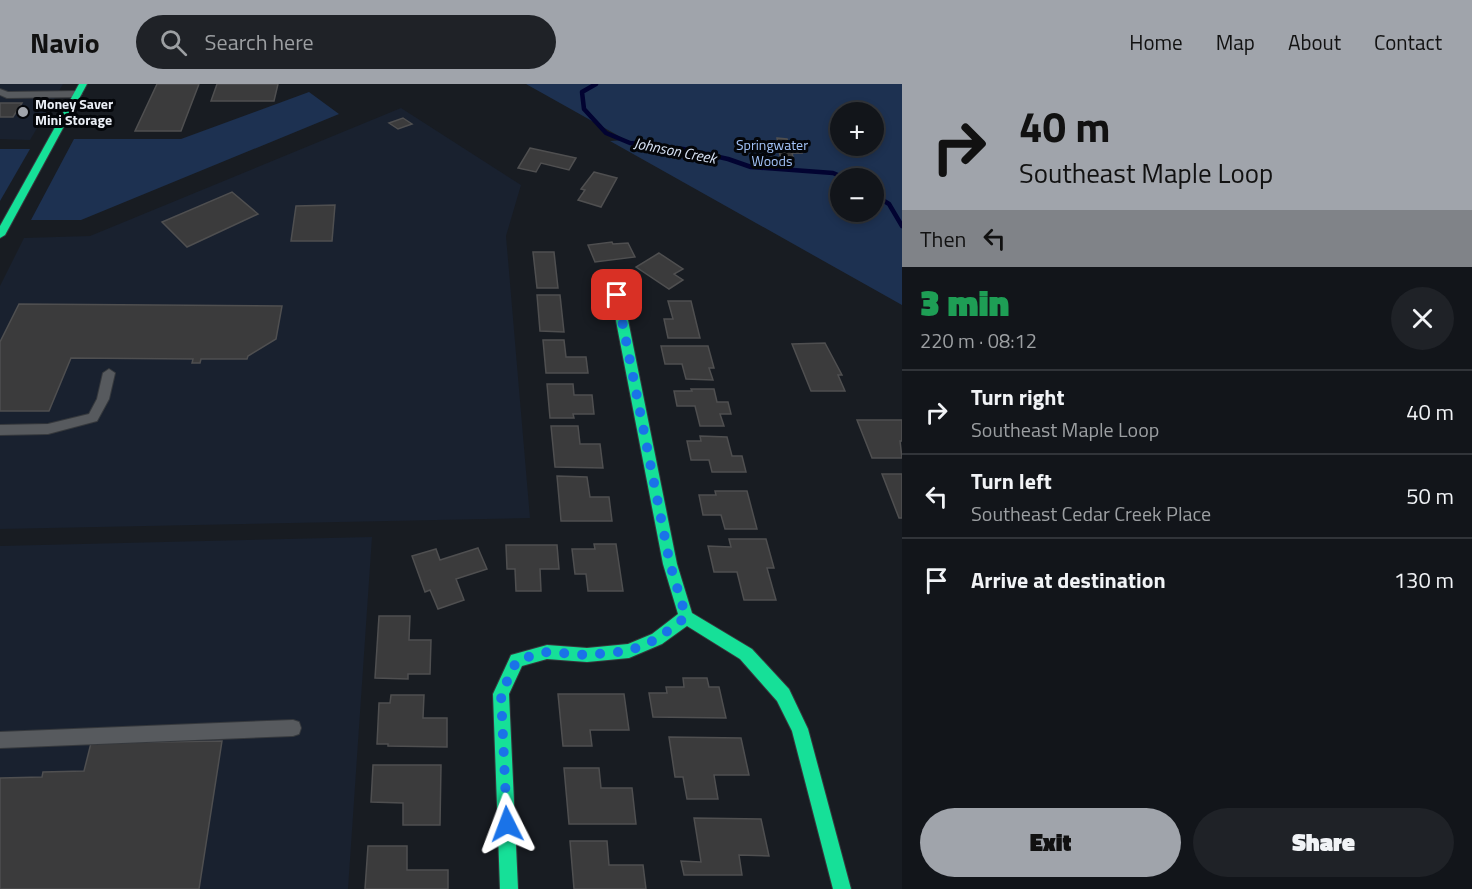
<!DOCTYPE html>
<html lang="en">
<head>
<meta charset="utf-8">
<style>
  :root { --surface:#12151a; --page:#1f2227; --text:#f1f3f6; --muted:#9c9fa2; --line:#313439; --accent:#a0a4ab }
  body { margin:0; font-family:"Titillium Web",sans-serif; background:var(--page); color:var(--text); height:100vh; display:flex; flex-direction:column; font-size:22px; white-space:nowrap }
  * { box-sizing:border-box; margin:0 }
  p { font-size:20px; color:var(--muted) }
  .icon { flex:none; width:33px; height:33px; fill:none; stroke:currentColor; stroke-width:2; stroke-linecap:round; stroke-linejoin:round }
  .map { position:relative; flex:1; overflow:hidden }
  .side { display:flex; flex-direction:column; background:var(--surface); width:570px }
  .side>* { flex:none }
  .banner { background:#a0a4ab; color:#111; overflow:hidden }
  .controls { position:absolute; left:830px; top:18px; display:grid; gap:12px }
  .controls a { display:grid; place-items:center; width:54px; height:54px; border-radius:50%; background:var(--surface); box-shadow:0 3px 9px #0003,0 0 0 2px var(--line); font-size:30px }
  .pin { position:absolute; display:grid; place-items:center; width:51px; height:51px; color:#fff; margin:-26px; border-radius:12px; box-shadow:0 3px 9px #0006 }
  .me { position:absolute; width:66px; margin:-33px; rotate:357deg; stroke-linejoin:round; filter:drop-shadow(0 0 4px #0008) }
  .turn { display:flex; align-items:center; gap:21px; height:126px; padding:0 18px; font-size:27px }
  .turn .icon { width:78px; height:78px; stroke-width:2.5 }
  .turn b { display:block; font-size:42px; line-height:51px }
  .then { display:flex; align-items:center; height:57px; padding:0 18px; background:#0003; gap:12px; font-size:22px }
  .round { display:grid; place-items:center; flex:none; width:63px; height:63px; border-radius:32px; background:var(--page) }
  .headline { display:flex; align-items:center; justify-content:space-between; height:102px; padding:0 18px }
  h1 { font-size:36px; font-weight:800; line-height:45px; color:#1e9e55 }
  .primary-button { display:flex; gap:12px; margin-top:auto; padding:12px 18px }
  .primary-button a { flex:1; height:69px; border-radius:36px; background:var(--accent); color:#111; font-size:24px; font-weight:800; line-height:69px; text-align:center }
  .primary-button a+a { background:var(--page); color:var(--text) }
  ul { padding:0; list-style:none }
  li { display:flex; align-items:center; gap:18px; height:84px; padding:0 18px; border-top:2px solid var(--line) }
  li div { flex:1 }
  li b { display:block; font-size:22px }
  li em { font-style:normal }
  header { display:flex; align-items:center; gap:36px; box-sizing:border-box; height:84px; padding:0 30px; background:var(--accent); color:#111 }
  header strong { font-size:28px }
  nav { display:flex; gap:33px; margin-inline-start:auto; font-size:21px }
  .search { width:420px; height:54px; background:var(--page); display:flex; align-items:center; gap:15px; box-sizing:border-box; padding:0 21px; border-radius:33px; color:var(--muted); font-size:22px }
  main { display:flex; flex:1; min-height:0 }
  .map>svg:first-child { display:block }
  .built { fill:#19212f }
  .green { fill:#1d3151; fill-rule:evenodd }
  .lines { fill:none; stroke-linecap:round; stroke-linejoin:round }
  .stream { stroke:#020331; stroke-width:4.5 }
  .building { fill:#3b3b3c; stroke:#4f4f50; stroke-width:1.5 }
  .lane-casing { stroke:#36393d; stroke-width:2 }
  .fast-casing { stroke:#36393d; stroke-width:2 }
  .lane { fill:#575a5e; fill-rule:evenodd }
  .fast { fill:#16e098; fill-rule:evenodd }
  .route { stroke:#1a73e8; stroke-width:10; stroke-dasharray:0 18 }
  .poi-dot { fill:#a0a4ab; stroke:#04060a; stroke-width:2 }
  .labels { text-anchor:middle; stroke-width:6; stroke-linejoin:round; paint-order:stroke }
  .far-poi-label { font-size:14px; font-weight:bold; fill:#eaeef5; stroke:#04060a; text-anchor:start }
  .far-park-label { font-size:14px; fill:#a4c4f9; stroke:#04060a }
  .far-water-label { font-size:15px; font-style:italic; fill:#d9e4f6; stroke:#04060a }
</style>
</head>
<body>
<header>
<strong>Navio</strong>
<div class="search"><svg class="icon" aria-label="search" viewBox="0 0 24 24"><circle cx="10" cy="10" r="6"/><path d="M15 15l6 6"/></svg>Search here</div>
<nav><a>Home</a><a>Map</a><a>About</a><a>Contact</a></nav>
</header>
<main>
<div class="map">
<svg width="902" height="805" viewBox="0 0 902 805">
  <rect width="100%" height="100%" fill="#181c22"/>
  <g class="built">
    <path d="M0,0h63l-33,56 -30,-1z"/>
    <path d="M401,24l120,77 -15,51 24,282 -530,11v-243l24,-48 66,-2z"/>
    <path d="M372,453l-24,352h-348v-343z"/>
  </g>
  <g class="green">
    <path d="M526,0h376v221l-292,-164 16,-1zM840,28h33v34h-33zM840,94h33v34h-33z"/>
    <path d="M309,8l30,22 -258,106h-50l43,-81h107z"/>
    <path d="M0,65h30l-30,52z"/>
  </g>
  <g class="lines">
    <g class="stream">
      <path d="M596,0l-14,8 2,17 22,24 24,10 53,6 45,10 23,8 82,6 12,5"/>
      <path d="M873,110l16,10 13,22"/>
    </g>
  </g>
  <g class="building">
    <path d="M157,0h42l-18,47h-46z"/>
    <path d="M217,0h61l-4,17h-63z"/>
    <path d="M0,19h22l-9,14h-13z"/>
    <path d="M403,34l9,6 -14,5 -9,-6z"/>
    <path d="M777,54l10,1 2,6h10l3,8h-10l1,4 -13,-1z"/>
    <path d="M530,64l46,10 -7,12 -28,-7 -5,9 -18,-4z"/>
    <path d="M594,88l23,6 -16,29 -23,-7 7,-10 -4,-1z"/>
    <path d="M232,108l26,22 -71,33 -25,-25z"/>
    <path d="M335,121l-3,36h-41l5,-35z"/>
    <path d="M612,158l1,2 15,-1 7,14 -40,5 -7,-17z"/>
    <path d="M533,168h21l4,36h-21z"/>
    <path d="M659,169l24,16 -9,5 9,6 -14,9 -33,-22z"/>
    <path d="M537,211h23l4,37 -24,-1z"/>
    <path d="M668,217h23l9,37h-32l-4,-19h9z"/>
    <path d="M19,220l263,2 -6,33 -28,17 -1,3h-46l-1,4h-8l1,-4 -122,-1 -22,53h-49v-69z"/>
    <path d="M543,256h21l2,17h20l2,16h-42z"/>
    <path d="M825,259l17,32h-4l7,16h-34l-19,-47z"/>
    <path d="M661,262h47l6,22h-5l4,12 -27,-1 -4,-15h-17z"/>
    <path d="M547,300h26l1,11h18l2,19h-21l1,4h-24z"/>
    <path d="M691,305h23l3,13h11l3,12h-11l4,12h-24l-5,-20h-18l-3,-15h18z"/>
    <path d="M857,336h45v21h-2l2,17h-30z"/>
    <path d="M551,342h27l2,18h20l3,24 -48,-1z"/>
    <path d="M700,352l27,1 5,19h10l4,16h-34l-3,-12h-18l-4,-19h14z"/>
    <path d="M882,390h20v44h-3z"/>
    <path d="M557,392l30,1 3,20h19l3,24h-51z"/>
    <path d="M715,407h32l10,38h-32l-4,-14h-18l-4,-20h17z"/>
    <path d="M729,455h37l8,29h-7l9,32h-32l-7,-28h-23l-6,-26 23,1z"/>
    <path d="M594,460h22l7,47h-35l-2,-17h-11l-3,-25h23z"/>
    <path d="M506,461h51l2,24h-19l1,22h-25l-1,-22h-8z"/>
    <path d="M478,464l9,21 -31,10 8,21 -26,9 -8,-19 -5,2 -13,-36 24,-7 4,11z"/>
    <path d="M379,532h31l-1,24h22l-1,34h-22v5l-33,-1z"/>
    <path d="M683,594h24l2,9h10l7,31 -73,-1 -4,-24h18l-1,-6h18z"/>
    <path d="M558,610h66l5,36h-39l2,16h-29z"/>
    <path d="M391,611h33l-1,23h24v29l-59,-1v-2h-11l2,-41h11z"/>
    <path d="M669,653l72,1 8,37h-35l4,24h-31l-4,-22h-8z"/>
    <path d="M222,657l-23,148h-199v-111l42,-1 1,-5 41,-1 7,-28z"/>
    <path d="M373,681h68l-1,60h-37v-22l-32,-1z"/>
    <path d="M564,684h35l2,20h31l4,36h-67z"/>
    <path d="M694,734l67,1 8,37 -30,-1 3,20h-58l-3,-14 20,1z"/>
    <path d="M570,757h37l2,24h34l3,24h-72z"/>
    <path d="M368,762h39v24h41v19h-83z"/>
  </g>
  <g class="lines">
    <g class="lane-casing">
      <g id="lane">
        <path d="M0,5l8,3 70,-1 4,3 -4,3 -71,1 -7,-3z"/>
        <path d="M109,285l6,4 -6,26 -12,22 -49,13 -48,1v-10l48,-1 41,-10 8,-15 6,-26z"/>
        <path d="M293,636l6,2 2,6 -2,6 -6,2 -293,12v-16z"/>
      </g>
    </g>
    <g class="fast-casing">
      <g id="fast">
        <path d="M79,0h8l-82,151 -5,3v-12z"/>
        <path d="M617,207l6,4 54,269 15,49 60,36 37,40 19,40 43,160h-18l-41,-158 -15,-30 -37,-42 -53,-33 -25,18 -33,14 -42,4 -40,-3 -25,7 -13,28 9,195h-18l-7,-195 18,-39 36,-10 40,3 41,-4 24,-10 26,-20 -15,-50 -52,-269z"/>
      </g>
    </g>
    <use href="#lane" class="lane"/>
    <use href="#fast" class="fast"/>
  </g>
  <g class="lines">
    <path class="route" d="M507,740l-6,-130 16,-34 30,-8 40,3 42,-4 28,-12 29,-22 -16,-53 -53,-269"/>
  </g>
  <circle class="poi-dot" cx="23" cy="28" r="6"/>
  <g class="labels">
    <g class="far-poi-label">
      <text x="35" y="25">Money Saver<tspan x="35" dy="16">Mini Storage</tspan></text>
    </g>
    <g class="far-park-label">
      <text x="772" y="66">Springwater<tspan x="772" dy="16">Woods</tspan></text>
    </g>
    <g class="far-water-label">
      <text transform="translate(675 67) rotate(11)" y="5">Johnson Creek</text>
    </g>
  </g>
</svg>
<div class="controls">
<a>+</a>
<a>−</a>
</div>
<div class="pin" style="left:617px;top:211px;background:#d93025"><svg class="icon" aria-label="arrive" viewBox="0 0 24 24"><path d="M6 21V4h12l-3 4 3 4H6"/></svg></div>
<svg class="me" style="left:507px;top:740px" viewBox="-20 -20 40 40"><path d="M0-17L14 15 0 8-14 15z" fill="#1a73e8" stroke="#fff" stroke-width="4"/></svg>
</div>
<section class="side">
<div class="banner">
<div class="turn"><svg class="icon" aria-label="right" viewBox="0 0 24 24"><path d="M7 20v-9h11M14 6l5 5-5 5"/></svg><div><b>40 m</b>Southeast Maple Loop</div></div>
<div class="then">Then<svg class="icon" aria-label="left" viewBox="0 0 24 24"><path d="M17 20v-9H6M10 6l-5 5 5 5"/></svg></div>
</div>
<div class="headline"><div><h1>3 min</h1><p>220 m · 08:12</p></div><a class="round"><svg class="icon" aria-label="close" viewBox="0 0 24 24"><path d="M6 6l12 12M18 6L6 18"/></svg></a></div>
<ul>
<li><svg class="icon" aria-label="right" viewBox="0 0 24 24"><path d="M7 20v-9h11M14 6l5 5-5 5"/></svg><div><b>Turn right</b><p>Southeast Maple Loop</p></div><em>40 m</em></li>
<li><svg class="icon" aria-label="left" viewBox="0 0 24 24"><path d="M17 20v-9H6M10 6l-5 5 5 5"/></svg><div><b>Turn left</b><p>Southeast Cedar Creek Place</p></div><em>50 m</em></li>
<li><svg class="icon" aria-label="arrive" viewBox="0 0 24 24"><path d="M6 21V4h12l-3 4 3 4H6"/></svg><div><b>Arrive at destination</b></div><em>130 m</em></li>
</ul>
<div class="primary-button"><a>Exit</a><a>Share</a></div>
</section>
</main>
</body>
</html>
